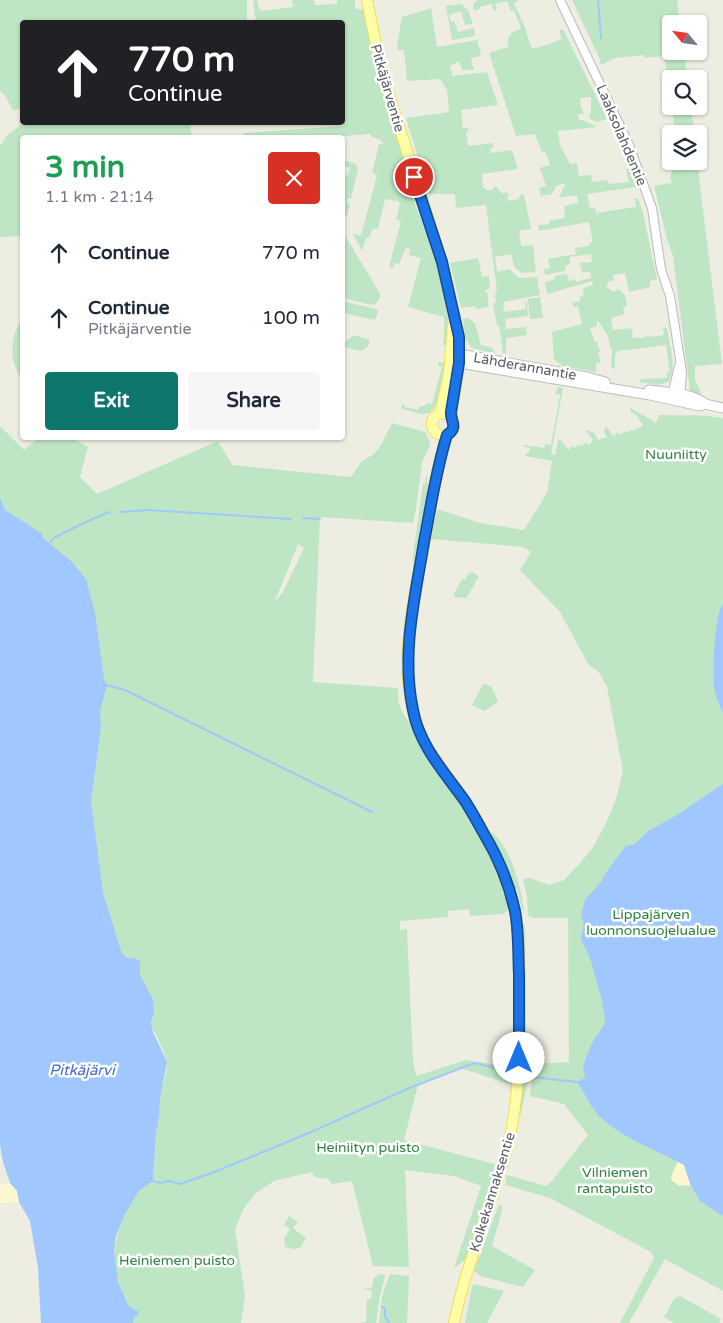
<!DOCTYPE html>
<html lang="en">
<head>
<meta charset="utf-8">
<style>
  :root { --surface:#fff; --page:#f6f6f7; --text:#1f2937; --muted:#747a83; --accent:#0f766e }
  body { margin:0; font-family:"Varela Round",sans-serif; background:var(--page); color:var(--text); height:100vh; display:flex; flex-direction:column; font-size:19px; white-space:nowrap }
  * { box-sizing:border-box; margin:0 }
  p { font-size:16px; color:var(--muted) }
  .icon { flex:none; width:28px; height:28px; fill:none; stroke:currentColor; stroke-width:2; stroke-linecap:round; stroke-linejoin:round }
  .map { position:relative; flex:1; overflow:hidden }
  .details { position:absolute; left:20px; top:135px; width:325px; height:305px; display:flex; flex-direction:column; background:var(--surface); border-radius:5px; box-shadow:0 1px 4px #0004 }
  .details>* { flex:none }
  .hud { position:absolute; left:20px; top:20px; width:325px; height:105px; border-radius:5px; box-shadow:0 1px 4px #0004; background:#202124; color:#fff; overflow:hidden }
  .needle { width:32px; rotate:299deg }
  .buttons { position:absolute; left:662px; top:15px; display:grid; gap:10px }
  .buttons a { display:grid; place-items:center; width:45px; height:45px; border-radius:5px; background:var(--surface); box-shadow:0 1px 4px #0004; font-size:25px }
  .pin { position:absolute; display:grid; place-items:center; width:42px; height:42px; color:#fff; margin:-21px; border:2px solid #fff; border-radius:50%; box-shadow:0 1px 5px #0007 }
  .me { position:absolute; width:55px; margin:-28px; rotate:0deg; stroke-linejoin:round; filter:drop-shadow(0 0 4px #0008) }
  .turn { display:flex; align-items:center; gap:18px; height:105px; padding:0 25px; font-size:22px }
  .turn .icon { width:65px; height:65px; stroke-width:2.5 }
  .turn b { display:block; font-size:35px; line-height:42px }
  .round { display:grid; place-items:center; flex:none; width:52px; height:52px; border-radius:5px; background:var(--page) }
  .summary { display:flex; align-items:center; justify-content:space-between; height:85px; padding:0 25px }
  h1 { font-size:30px; font-weight:700; line-height:38px; color:#1e9e55 }
  .action { display:flex; gap:10px; margin-top:auto; padding:10px 25px }
  .action a { flex:1; height:58px; border-radius:5px; background:var(--accent); color:#fff; font-size:20px; font-weight:700; line-height:58px; text-align:center }
  .action a+a { background:var(--page); color:var(--text) }
  ul { padding:0; list-style:none }
  li { display:flex; align-items:center; gap:15px; height:65px; padding:0 25px }
  li div { flex:1 }
  li b { display:block; font-size:19px }
  li em { font-style:normal }
  .map>svg:first-child { display:block }
  .green { fill:#bee6c4; fill-rule:evenodd }
  .sand { fill:#fbf7d0 }
  .water { fill:#a1c7ff }
  .lines { fill:none; stroke-linecap:round; stroke-linejoin:round }
  .stream { stroke:#a1c7ff; stroke-width:2 }
  .tertiary-casing { stroke:#babbc1; stroke-width:10 }
  .secondary-casing { stroke:#bbbdc4; stroke-width:11 }
  .primary-casing { stroke:#f3df55; stroke-width:12 }
  .tertiary { stroke:#fff; stroke-width:8 }
  .secondary { stroke:#fff; stroke-width:9 }
  .primary { stroke:#fffea6; stroke-width:10 }
  .route-casing { stroke:#114b97; stroke-width:12 }
  .route { stroke:#1a73e8; stroke-width:9 }
  .labels { text-anchor:middle; stroke-width:5; stroke-linejoin:round; paint-order:stroke }
  .street-label { font-size:14px; fill:#5a5d63; stroke:#fff }
  .park-label { font-size:14px; fill:#328242; stroke:#fff }
  .water-label { font-size:15px; font-style:italic; fill:#416dc4; stroke:#fff }
</style>
</head>
<body>
<div class="map">
<svg width="723" height="1323" viewBox="0 0 723 1323">
  <rect width="100%" height="100%" fill="#eeede2"/>
  <g class="green">
    <path d="M0,0h247v22h-225v87l-3,-1 -5,3c-6,-7 -5,-13 -14,-20z"/>
    <path d="M253,0h4l3,11 33,-4 -1,-7h22l1,5 22,-1v-4h18v8l10,3 9,48 36,117 -1,3 5,23 15,37 4,5 10,39 5,34 1,29 -6,-1 1,-8v-20l-36,-10 13,-49 -12,-3 1,-6 -4,-1 -7,16 -4,-1 -2,5 -4,-1 12,-46 -5,-1 4,-17 -2,-2 -13,-2 -7,30h-6l-3,9h-3l-4,13 -9,-17 8,2 16,-61 -5,-2 7,-29h4l-1,-3 -11,-5 -1,-2 -51,4h-75v-5l99,-7 -1,-104h-86z"/>
    <path d="M478,0h41l-5,3 10,22 8,24 18,-5 12,-5 -3,-8 4,-2 44,90 -10,3 -8,-4 2,-7v-14l-11,1 1,10 3,6h-6l1,7 4,-1 14,7 -39,4 2,14 10,19 7,-1 2,13 12,-1 1,7 15,-2 1,4 21,-2 -3,-13 3,-1 7,19 -49,7 3,14 5,-1 1,6 40,-6 -1,-8 3,-1 5,15 14,66 -7,2v6l-21,5 -4,-19 -12,2 1,5 -1,1 -3,-1 -4,6 8,6 4,-3 7,6 2,11 -4,2 1,6 -13,4 2,12 17,-2 2,2 1,8h9l8,-3v2l14,-2 -1,-8 4,1c2,16 11,40 1,54l-11,3 -17,-3v-3l27,-1v-5l3,-1 -4,-27 -48,6 -3,4v14l-4,-1 1,-20 -2,-2 -2,-10 -10,-15h-1v5l-7,2 5,14h2l3,10 -2,1 3,10h-5v9l-34,-6 -8,-7 -2,-27 30,-8 -4,-18 -5,1v-4l7,-2v-5l4,-1 -1,-7 10,-3 -1,-4 -45,13 -2,-12 10,-3v-3l10,-2 3,2 1,5 6,-2 1,3 15,-4 -1,-7 -8,2 -2,-10 12,-1 -1,-8 -21,3v7l-4,1 -1,6 -20,4 -1,-6 6,-1 -2,-9 28,-5 -1,-6 14,-2v-3l4,-1 -4,-20 -50,9 -1,-6 11,-1v-3l16,-3 -1,-12 14,-3 -1,-7 8,-1 -26,2 6,-12 -2,-2 -7,3 -4,8 -11,2 -2,-8 7,-2 -6,-18 10,-3 -5,-14 -3,1 -7,-18 -19,2 -27,-83 19,-6v-9l4,-6 9,-3 -7,-19 -3,1 -4,-10 -12,3 2,6 -3,1 -3,-7 -11,3v2l-6,2 -1,-7z"/>
    <path d="M572,0h105l3,24h-9v27h13l3,28h-16v20l-7,-43 -20,2v-3l-29,3 -14,7 -2,-8z"/>
    <path d="M461,4l7,6 5,14 -8,1 -4,-14 -12,4 2,7 3,-1 4,11 16,-4 1,8 -23,4 -6,-34z"/>
    <path d="M431,8l6,39 40,-7 4,14 -1,2 -9,2 3,12h-12l-3,-9 -9,5 2,10 35,-4 11,33 -37,5 2,18h5v4l-2,1 2,13 24,-3 1,5 -3,1 1,4 21,-3 6,19 -36,5 1,14h3v2h7v-3h4l1,3 6,4 2,-2 2,1 1,3 -2,1 2,4 10,-2 1,-4h4l7,34 -12,2 2,15 12,-1 3,27 -14,1 -8,-6 -3,-13 -16,3 2,15 12,-3 10,9 18,-1 3,18 -37,7 1,10 22,-3 -1,-7 2,-1 1,15 -23,3 1,10 20,-2 1,8 -21,3v16l-3,-1 -4,-27h-2l-4,-22 3,-2 -1,-10h2l-11,-87 -30,3 -1,-14h-26l-23,-76 43,-6 -2,-22 -7,-11 -33,2 -3,-31h-6l-1,-4 5,-29z"/>
    <path d="M672,106h19l3,28h-19z"/>
    <path d="M23,122l167,1 2,14 -170,1v98l-22,1v-92l2,-1c6,-15 13,-11 21,-22z"/>
    <path d="M344,160l12,4 2,5 -7,30 -3,-1 -1,5 3,1 -3,11 -4,4v-43l5,-1 2,-7 -7,-2z"/>
    <path d="M676,161h21l25,203 -27,2v13l6,15 -9,-1 -2,-2 -17,-135 -6,-17 -13,-53 18,-3 -2,-6z"/>
    <path d="M343,232l36,60c2,5 0,11 -7,13l-29,-7v-3l1,-1 -2,-14z"/>
    <path d="M478,258l4,19 7,-1 1,11 -6,5 4,1v14l-12,2 -1,-3 -14,2 -11,-45z"/>
    <path d="M540,297l3,21 -13,1 -2,-20z"/>
    <path d="M346,302l30,7 2,2 -3,9 -32,-7v-10z"/>
    <path d="M468,318l7,5 6,22 11,3 4,6 -24,-6 -7,-9 -2,-20z"/>
    <path d="M22,320v59c-13,-17 -13,-41 0,-59z"/>
    <path d="M354,335l16,5 -2,6 -6,5 -19,-4v-4z"/>
    <path d="M439,362l6,1c-2,12 -4,51 -21,51 -7,0 -16,-4 -23,-6l2,-4h2l-1,3 14,3 1,-3 5,-1 4,-3 4,1 10,-37 -4,-1z"/>
    <path d="M558,387l5,1 -12,67h4l3,-15 2,-1 8,11 5,-4 2,2 5,-4 1,2 5,-3 3,2 4,-5 -8,-10 9,3 4,7 9,-3 -3,-5 2,-6 7,10 5,-3 2,2 5,-4 1,2 5,-3 1,1 5,-3 1,1 5,-4 -7,-10 -6,-4 1,-3 25,15 3,-8c22,1 42,-1 64,3v873l-58,-32 -36,64h-9l34,-65 -3,-6 -101,-54 -45,-13 2,-10 39,11 5,-4 37,-47 -24,-31 -34,-8 3,-32 36,-2 -1,-144h-35l-5,-3 -1,-19 -4,-17 7,-1 19,7 15,-5 17,-18 13,-16 14,-27 8,-20 7,-28 -16,-84 -9,-16 -10,-7 -2,-4 -26,-48 -40,-42 11,-18 -8,-5 -92,-8 6,-30 43,14 44,7 23,-37 5,-32 -27,-5 1,-3h3l1,-5 -6,-1v-2l20,3 2,-4 5,1 9,-50 -5,-1z"/>
    <path d="M392,423l33,9 5,10c0,8 -6,13 -8,21l-6,45 -3,15 -93,-6 -7,165 85,6c0,6 0,13 2,18 4,11 12,20 17,30 31,57 79,105 91,170l-1,5 -4,3 -33,2 -1,-7 -21,2v6l-48,4v9l7,-1 6,131 3,16 50,-16 48,7 -1,18 -53,-17 -42,17 -14,55 94,25 -15,47 -18,48 -11,8 27,-82 -27,-10 -49,-6 4,97 -36,-1 -21,-85 -20,3 -4,-5 -14,-2 -2,-5 -38,9 -19,13 -11,14 -9,21 10,67 -4,27h-113c-1,-9 -1,-19 -4,-27 -1,-5 -5,-9 -7,-14 -8,-31 2,-64 21,-89 3,-5 10,-9 15,-12 2,-28 3,-56 7,-84 1,-11 9,-26 6,-37 -7,-25 -26,-52 -38,-75l-128,-458v-101l24,24 15,-12h33l16,9 -8,30 17,17 121,-53 14,24 119,12 10,-15 13,-8 7,-9zM298,544l6,4 -21,44 -8,9z"/>
    <path d="M426,476h1l1,22 -15,86v-28l10,-72h2z"/>
    <path d="M472,572l7,4 -13,23 -4,-2 -7,1 -1,-4 8,-15 3,1 3,-6z"/>
    <path d="M483,684l8,2 7,16 -14,9 -12,-6z"/>
    <path d="M491,832c20,13 30,56 33,79l-2,-1 -5,-21 -2,-1 -4,-5 -21,-47z"/>
    <path d="M521,925h4l1,107 3,44 -9,41 -2,-2z"/>
    <path d="M499,1204l4,3 -11,39 43,24 -12,17 -43,-11 -6,-5z"/>
    <path d="M289,1216l9,6 -5,6 13,10 -6,10 -6,1 -9,-2 -1,-9 6,-9 -6,-4z"/>
    <path d="M380,1274l5,1v1l-5,20 -4,27h-18l8,-1 1,-23h4l1,-8 -9,-2 9,-1 2,-10z"/>
    <path d="M390,1274l19,2 -2,47h-28l3,-26z"/>
    <path d="M474,1284l30,7 -17,32h-22l7,-36z"/>
    <path d="M680,1296l41,23 -2,4h-45l-10,-6 10,-18z"/>
  </g>
  <g class="sand">
    <path d="M678,1161l6,4 7,21 -8,-1 -3,1 -8,-5 -1,-5z"/>
    <path d="M10,1183l7,8 2,11 -19,1v-18z"/>
  </g>
  <g class="water">
    <path d="M0,498l5,12 36,23 3,6 28,23 14,17 9,34 9,66 3,6 -7,26 1,16 -10,74 12,92 19,61 7,5 6,-1 5,3v14l13,24 1,14 -3,9 2,10 14,30 -7,36 -1,18 -3,17 -3,48 -14,10 -14,23 -9,22 -2,16 4,30 10,23 11,7 -1,3 -4,2 -1,6h-92l-3,-55 -8,-47 -11,-19 -2,-11 -7,-8 -7,-21 -3,-17z"/>
    <path d="M723,604v109c-4,-8 -8,-18 -9,-27 -2,-13 1,-74 9,-82z"/>
    <path d="M723,784v432l-23,-15 -9,-15 -7,-21c-27,-15 -61,-26 -84,-48 -10,-10 -15,-24 -23,-35l6,-3 2,-3 -2,-10 9,-23 12,-18 1,-7 -3,-17 -11,-40 -10,-22 3,-14 -3,-11 4,-14 16,-18 8,-14 17,-22 9,-2 13,-13 29,-16z"/>
  </g>
  <g class="lines">
    <g class="stream">
      <path d="M598,0l3,38"/>
      <path d="M120,512l28,-2 143,9"/>
      <path d="M303,518l17,1"/>
      <path d="M50,543l4,-5c7,-4 52,-26 56,-26"/>
      <path d="M107,685l18,5 247,122"/>
      <path d="M520,1074l13,3 44,5"/>
      <path d="M153,1181l7,2 10,-2 10,3 37,-13 94,-39 96,-43 67,-26 39,9"/>
      <path d="M382,1307l3,1v8l4,7"/>
    </g>
    <g class="tertiary-casing">
      <g id="tertiary">
        <path d="M560,0l69,145 23,63 9,61 9,27 12,76 -2,27"/>
        <path d="M672,396l7,-30"/>
      </g>
    </g>
    <g class="secondary-casing">
      <g id="secondary">
        <path d="M453,357l6,-3 128,23 18,5"/>
        <path d="M453,359l6,4 191,32 50,11 5,-2 18,4"/>
        <path d="M649,390c16,2 45,3 56,14"/>
      </g>
    </g>
    <g class="primary-casing">
      <g id="primary">
        <path d="M367,0l14,69 61,193 17,75v26l-8,53"/>
        <circle cx="443" cy="424" r="11"/>
        <path d="M440,414l9,-41 4,-48"/>
        <path d="M447,435c-11,34 -16,69 -22,105 -12,65 -33,143 1,205 12,20 27,38 40,58 22,34 43,73 50,114 4,28 3,56 3,84 0,47 1,93 -10,139 -15,62 -42,120 -55,183"/>
      </g>
    </g>
    <use href="#tertiary" class="tertiary"/>
    <use href="#secondary" class="secondary"/>
    <use href="#primary" class="primary"/>
  </g>
  <g class="lines">
    <g class="route-casing">
      <path id="route" d="M414,177l28,85 17,75v26l-8,49c-1,9 8,15 -4,23 -11,35 -16,71 -23,107 -9,56 -23,111 -11,168 6,35 32,63 52,91 7,11 13,22 19,33 14,23 25,50 31,77 4,21 3,43 4,64 0,28 0,55 0,83"/>
    </g>
    <use href="#route" class="route"/>
  </g>
  <g class="labels">
    <g class="street-label">
      <text transform="translate(388 88) rotate(74)" y="5">Pitkäjärventie</text>
      <text transform="translate(622 135) rotate(67)" y="5">Laaksolahdentie</text>
      <text transform="translate(525 366) rotate(10)" y="5">Lähderannantie</text>
      <text transform="translate(492 1192) rotate(-73)" y="5">Kolkekannaksentie</text>
    </g>
    <g class="park-label">
      <text x="676" y="459">Nuuniitty</text>
      <text x="651" y="919">Lippajärven<tspan x="651" dy="16">luonnonsuojelualue</tspan></text>
      <text x="368" y="1152">Heiniityn puisto</text>
      <text x="615" y="1177">Vilniemen<tspan x="615" dy="16">rantapuisto</tspan></text>
      <text x="177" y="1265">Heiniemen puisto</text>
    </g>
    <g class="water-label">
      <text x="82" y="1075">Pitkäjärvi</text>
    </g>
  </g>
</svg>
<div class="buttons">
<a><svg class="needle" viewBox="-14 -14 28 28"><path d="M0-13l5 13h-10z" fill="#e53935"/><path d="M0 13l5-13h-10z" fill="#747a83"/></svg></a>
<a><svg class="icon" aria-label="search" viewBox="0 0 24 24"><circle cx="10" cy="10" r="6"/><path d="M15 15l6 6"/></svg></a>
<a><svg class="icon" aria-label="layers" viewBox="0 0 24 24"><path d="M12 4l9 5-9 5-9-5zM3 14l9 5 9-5"/></svg></a>
</div>
<div class="pin" style="left:414px;top:177px;background:#d93025"><svg class="icon" aria-label="arrive" viewBox="0 0 24 24"><path d="M6 21V4h12l-3 4 3 4H6"/></svg></div>
<svg class="me" style="left:519px;top:1058px" viewBox="-20 -20 40 40"><circle r="19" fill="#fff"/><path d="M0-13L10 11 0 6-10 11z" fill="#1a73e8"/></svg>
<div class="hud">
<div class="turn"><svg class="icon" aria-label="ahead" viewBox="0 0 24 24"><path d="M12 20V5M6 11l6-6 6 6"/></svg><div><b>770 m</b>Continue</div></div>
</div>
<section class="details">
<div class="summary"><div><h1>3 min</h1><p>1.1 km · 21:14</p></div><a class="round" style="background:#d93025;color:#fff"><svg class="icon" aria-label="close" viewBox="0 0 24 24"><path d="M6 6l12 12M18 6L6 18"/></svg></a></div>
<ul>
<li><svg class="icon" aria-label="ahead" viewBox="0 0 24 24"><path d="M12 20V5M6 11l6-6 6 6"/></svg><div><b>Continue</b></div><em>770 m</em></li>
<li><svg class="icon" aria-label="ahead" viewBox="0 0 24 24"><path d="M12 20V5M6 11l6-6 6 6"/></svg><div><b>Continue</b><p>Pitkäjärventie</p></div><em>100 m</em></li>
</ul>
<div class="action"><a>Exit</a><a>Share</a></div>
</section>
</div>
</body>
</html>
